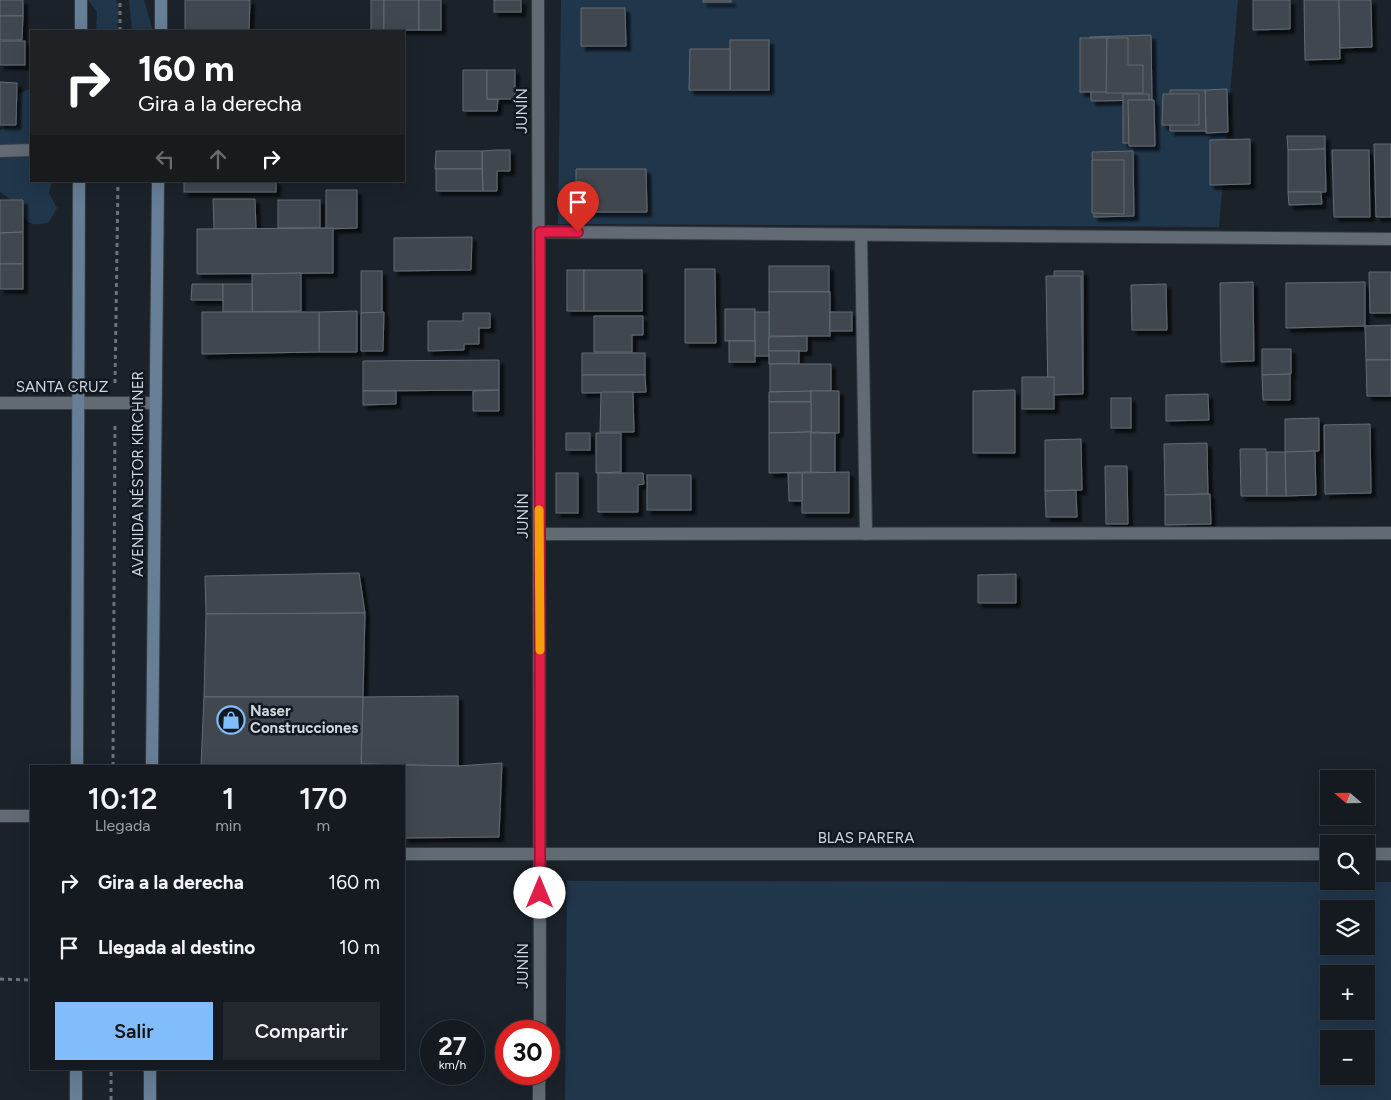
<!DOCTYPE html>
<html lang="es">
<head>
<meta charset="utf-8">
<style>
  :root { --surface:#141a1f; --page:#21272c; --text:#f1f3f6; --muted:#9da1a4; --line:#33383d; --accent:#80bdfa }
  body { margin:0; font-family:Figtree,sans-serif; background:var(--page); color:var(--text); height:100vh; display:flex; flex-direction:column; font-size:19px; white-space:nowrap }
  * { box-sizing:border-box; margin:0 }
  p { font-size:16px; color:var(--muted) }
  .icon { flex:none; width:28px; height:28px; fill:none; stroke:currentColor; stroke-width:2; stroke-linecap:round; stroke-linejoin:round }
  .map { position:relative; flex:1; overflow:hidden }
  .sheet { position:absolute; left:30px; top:765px; width:375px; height:305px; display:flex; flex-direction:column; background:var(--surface); border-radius:0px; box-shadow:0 5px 20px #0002,0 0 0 1px var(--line) }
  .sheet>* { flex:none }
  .banner { position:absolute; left:30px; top:30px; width:375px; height:152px; border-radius:0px; box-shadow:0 5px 20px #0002,0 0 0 1px var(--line); background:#202124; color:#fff; overflow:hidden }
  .needle { width:32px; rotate:290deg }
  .buttons { position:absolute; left:1320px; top:770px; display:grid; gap:10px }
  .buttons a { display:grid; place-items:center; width:55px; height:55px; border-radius:0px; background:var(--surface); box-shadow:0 5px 20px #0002,0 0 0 1px var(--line); font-size:25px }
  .speed { position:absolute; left:420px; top:1020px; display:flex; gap:10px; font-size:25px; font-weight:700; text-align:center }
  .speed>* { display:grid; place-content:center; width:65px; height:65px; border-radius:50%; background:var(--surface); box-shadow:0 5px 20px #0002,0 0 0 1px var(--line); line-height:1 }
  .speed small { font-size:12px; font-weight:400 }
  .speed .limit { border:8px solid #d22; background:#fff; color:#111 }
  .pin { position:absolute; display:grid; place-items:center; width:42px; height:42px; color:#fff; margin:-51px -21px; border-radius:50% 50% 50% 0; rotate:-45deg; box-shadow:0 0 5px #0007 }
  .pin .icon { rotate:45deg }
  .me { position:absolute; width:55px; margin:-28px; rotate:0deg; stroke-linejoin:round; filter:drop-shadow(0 0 4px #0008) }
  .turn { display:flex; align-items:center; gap:18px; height:105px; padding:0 25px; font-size:22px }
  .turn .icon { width:65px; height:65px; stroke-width:2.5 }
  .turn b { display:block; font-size:35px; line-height:42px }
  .lanes { display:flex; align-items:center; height:48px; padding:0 25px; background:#0003; justify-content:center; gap:25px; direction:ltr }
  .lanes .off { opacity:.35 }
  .eta { display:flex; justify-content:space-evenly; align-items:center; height:85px; text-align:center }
  .eta b { font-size:30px; font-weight:600; line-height:35px }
  .button { display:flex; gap:10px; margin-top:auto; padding:10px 25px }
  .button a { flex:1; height:58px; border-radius:0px; background:var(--accent); color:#111; font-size:20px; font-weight:600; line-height:58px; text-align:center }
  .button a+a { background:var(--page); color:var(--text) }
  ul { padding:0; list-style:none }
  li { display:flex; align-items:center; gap:15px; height:65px; padding:0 25px }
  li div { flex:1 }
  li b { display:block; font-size:19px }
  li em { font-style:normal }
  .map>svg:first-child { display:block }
  .green { fill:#20364b; fill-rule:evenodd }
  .building { fill:#3f474f; stroke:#636c75; filter:url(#shadow) }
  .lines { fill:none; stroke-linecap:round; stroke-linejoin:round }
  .service-casing { stroke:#373c42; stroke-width:14 }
  .minor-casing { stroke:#373c42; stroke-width:14 }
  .secondary-casing { stroke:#373c42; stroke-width:14 }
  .path { stroke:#6c7278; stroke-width:3; stroke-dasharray:4 4; stroke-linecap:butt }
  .service { stroke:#626b73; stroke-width:12 }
  .minor { stroke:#626b73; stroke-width:12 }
  .secondary { stroke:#667e96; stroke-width:12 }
  .route-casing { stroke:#92132f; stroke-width:12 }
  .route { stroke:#e11d48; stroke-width:9 }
  .slow { stroke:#f59e0b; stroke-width:9 }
  .labels { text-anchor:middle; stroke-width:5; stroke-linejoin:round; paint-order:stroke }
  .street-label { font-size:15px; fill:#d1d6db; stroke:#12181f }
  .poi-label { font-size:15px; font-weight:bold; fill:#d1d6db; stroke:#12181f; text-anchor:start }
</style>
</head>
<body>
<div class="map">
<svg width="1391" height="1100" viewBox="0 0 1391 1100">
  <defs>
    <filter id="shadow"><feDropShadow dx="4.5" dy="4.5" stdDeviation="1" flood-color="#0009"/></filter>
  </defs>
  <rect width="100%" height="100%" fill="#1b2229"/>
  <g class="green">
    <path d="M88,0h28l3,8 -2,23h-21l1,-19z"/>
    <path d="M129,0h15l9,31h-21z"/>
    <path d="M561,0h677l-19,227 -661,-3z"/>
    <path d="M31,88v93h21l-3,12 8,15 -8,14c-24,8 -24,-6 -37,-20 -3,-4 -8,-7 -12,-10v-62l12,-4 6,-32z"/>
    <path d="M567,881l824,1v218h-826zM1329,909h37v37h-37zM1329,974h37v37h-37zM1329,1039h37v37h-37z"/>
  </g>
  <g class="building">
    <rect x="0" y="0" width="23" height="16"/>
    <path d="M185,0h65l-1,31h-64z"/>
    <rect x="371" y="0" width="13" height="30"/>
    <rect x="384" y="0" width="35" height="30"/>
    <rect x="419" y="0" width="22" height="30"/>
    <rect x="494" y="0" width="27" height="12"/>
    <rect x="703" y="0" width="28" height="2"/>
    <path d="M1253,0h37v29l-37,1z"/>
    <path d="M1304,0h35l1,59 -35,1z"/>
    <path d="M1339,0h32l1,47 -32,1z"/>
    <path d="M581,8h44l1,38h-45z"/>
    <path d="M0,16h23l-1,24h-22z"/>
    <path d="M1151,35l1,65 -61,1 -1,-64z"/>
    <rect x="1080" y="38" width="27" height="54"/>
    <path d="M1107,38h21v27h15v28h-37z"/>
    <rect x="730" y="40" width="39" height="50"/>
    <rect x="0" y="41" width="25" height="24"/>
    <path d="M690,49h40v41h-41z"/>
    <path d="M463,70h24v29h11l-1,12h-34z"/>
    <rect x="487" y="70" width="28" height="29"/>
    <path d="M0,82l17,1 -1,42h-16z"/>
    <path d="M1227,89l1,43 -22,1 -1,-43z"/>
    <path d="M1170,90h35l1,41h-36z"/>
    <rect x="1123" y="94" width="26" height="49"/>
    <path d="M1163,94h36v31h-37z"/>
    <path d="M1128,100h26l1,46h-26z"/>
    <path d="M1287,136h38v13l-37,1z"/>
    <path d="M1250,139v45l-40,1v-45z"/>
    <path d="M1374,144h17v73h-15z"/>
    <path d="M1325,149l1,43h-38v-42z"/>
    <path d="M497,150h13v21h-13v20h-14l-1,-40z"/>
    <path d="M1332,150h37l1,67h-36z"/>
    <path d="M436,151h46v18h-47z"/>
    <path d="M1133,151l1,65 -40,1 -2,-65z"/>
    <path d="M1092,160h32v54l-32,-1z"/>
    <path d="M436,169h46l1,22h-47z"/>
    <path d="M576,169h70l1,43h-71z"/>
    <rect x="184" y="181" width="92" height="11"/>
    <path d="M326,190h31v38l-31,1z"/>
    <path d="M1288,192h33l1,12 -33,1z"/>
    <path d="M213,199h42l1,30h-42z"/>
    <path d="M0,200h23v32l-23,1z"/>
    <rect x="278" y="200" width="42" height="28"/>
    <path d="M333,228v45l-136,1v-45z"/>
    <path d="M23,232v32h-23v-31z"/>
    <path d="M472,237l-1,33 -77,1v-33z"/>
    <rect x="0" y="264" width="23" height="25"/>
    <rect x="769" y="266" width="60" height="26"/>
    <path d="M685,269h30l1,74h-31z"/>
    <rect x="567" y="270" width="17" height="41"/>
    <rect x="584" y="270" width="58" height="41"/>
    <rect x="361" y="271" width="21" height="42"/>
    <path d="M1054,271h29v120l-29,1z"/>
    <path d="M1369,272h22v41h-21z"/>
    <path d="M301,273v38l-49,1v-38z"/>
    <path d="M1046,276h35l2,118 -35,1z"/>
    <path d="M1253,282l1,79 -33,1 -1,-79z"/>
    <path d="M1365,282v44l-79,2v-45z"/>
    <path d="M192,284h31v16h-32z"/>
    <rect x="223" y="284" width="29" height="28"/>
    <path d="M1166,284l1,46h-35l-1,-45z"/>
    <rect x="769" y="292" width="61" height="44"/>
    <rect x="725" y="309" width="30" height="32"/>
    <path d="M357,311v41h-38v-40z"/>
    <path d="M202,312h117v40l-117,2z"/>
    <path d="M384,312l-1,39h-22v-38z"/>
    <rect x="755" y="312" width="14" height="44"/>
    <rect x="830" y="312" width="22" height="19"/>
    <path d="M463,313h27v15h-11v16h-15v6l-36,1v-30h35z"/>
    <path d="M594,316h49v19h-11v17h-38z"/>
    <path d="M1391,325v35h-25l-1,-34z"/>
    <path d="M807,336v15h-38v-14z"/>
    <rect x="729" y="341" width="26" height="21"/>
    <path d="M1262,349h29v25l-29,1z"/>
    <rect x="769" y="351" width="30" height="13"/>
    <rect x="582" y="353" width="63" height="22"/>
    <path d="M499,360v30l-136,1v-30z"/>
    <path d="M1366,360h25v36h-24z"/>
    <path d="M770,364h61v27l-61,1z"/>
    <path d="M1290,374v26h-27l-1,-25z"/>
    <path d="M582,375h63l1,17 -64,1z"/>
    <rect x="1022" y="377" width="32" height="32"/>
    <path d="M499,390v21h-26v-20z"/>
    <path d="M1015,390v63h-42v-62z"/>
    <path d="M363,391h33v13l-33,1z"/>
    <path d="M811,391v11h-42v-10z"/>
    <path d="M811,391h28v42l-28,-1z"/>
    <path d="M601,392h32l1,40h-34z"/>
    <path d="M1208,394l1,26 -43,1v-26z"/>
    <rect x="1111" y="398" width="20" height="30"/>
    <path d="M769,402h42v30l-42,1z"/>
    <path d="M1319,418v33l-34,1v-33z"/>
    <path d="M1370,424l1,69 -46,1 -1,-69z"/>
    <path d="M811,432v40l-42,1v-40z"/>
    <rect x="566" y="433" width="24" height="17"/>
    <path d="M596,433h25v39l-25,1z"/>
    <path d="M811,433h24v40l-24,-1z"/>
    <path d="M1081,439l1,51 -37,1v-51z"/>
    <path d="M1207,443l1,51 -43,1 -1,-51z"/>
    <path d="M1240,449h26l1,47h-26z"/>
    <path d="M1315,451l1,44 -30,1 -1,-44z"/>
    <path d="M1267,452h18l1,44h-19z"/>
    <path d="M1105,466h22l1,58h-22z"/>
    <path d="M849,472v41h-47v-40z"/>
    <rect x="556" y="473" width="22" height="40"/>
    <path d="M598,473h45l1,11 -6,1v27h-40z"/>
    <path d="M788,473h14v28h-13z"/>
    <rect x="647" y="475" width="44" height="35"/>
    <path d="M1076,490l1,27h-31l-1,-26z"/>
    <path d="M1208,494h2l1,30 -46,1v-30z"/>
    <path d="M359,573l6,40 -159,1 -1,-38z"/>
    <path d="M1016,574v29h-38v-28z"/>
    <path d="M365,613l-2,84h-159l2,-83z"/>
    <path d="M458,696v70l-97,-2 2,-67z"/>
    <path d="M204,697h159l-2,69h-160z"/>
    <path d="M502,763l-3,74 -95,1v-72h-43v-2l97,2z"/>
  </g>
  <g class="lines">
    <g class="service-casing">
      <g id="service">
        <path d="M540,232l851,7"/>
        <path d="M861,235l5,299"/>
        <path d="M539,534l852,-1"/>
        <path d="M0,816h31"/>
      </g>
    </g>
    <g class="minor-casing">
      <g id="minor">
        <path d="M538,0l2,1031"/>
        <path d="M0,151l31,-1"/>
        <path d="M0,403h155"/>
        <path d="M404,854h925"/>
        <path d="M1366,854h25"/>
        <path d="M539,1100v-26"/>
      </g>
    </g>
    <g class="secondary-casing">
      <g id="secondary">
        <path d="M81,31v-31"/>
        <path d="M161,31v-31"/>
        <path d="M77,766l2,-585"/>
        <path d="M152,766l6,-585"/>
        <path d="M76,1100v-31"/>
        <path d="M150,1100v-31"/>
      </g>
    </g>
    <g class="path">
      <path d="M120,31v-31"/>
      <path d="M115,383l3,-202"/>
      <path d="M113,766l2,-344"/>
      <path d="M0,979l31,1"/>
      <path d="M111,1100v-31"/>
    </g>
    <use href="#service" class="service"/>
    <use href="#minor" class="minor"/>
    <use href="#secondary" class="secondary"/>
  </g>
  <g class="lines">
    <g class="route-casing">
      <path id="route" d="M540,893v-661h38"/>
    </g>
    <use href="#route" class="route"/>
    <path class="slow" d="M539,510l1,140"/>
  </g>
  <defs>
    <g id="shop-ring" transform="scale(1.4375)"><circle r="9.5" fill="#12181f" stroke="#80bdfa" stroke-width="1.5"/><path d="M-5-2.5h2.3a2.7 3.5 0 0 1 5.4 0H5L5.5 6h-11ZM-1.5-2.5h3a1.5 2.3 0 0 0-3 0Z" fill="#80bdfa"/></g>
  </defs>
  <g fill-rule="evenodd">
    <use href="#shop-ring" x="231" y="720"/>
  </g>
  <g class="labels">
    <g class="street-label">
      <text transform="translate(522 111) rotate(-90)" y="5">JUNÍN</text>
      <text x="62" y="392">SANTA CRUZ</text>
      <text transform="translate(138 474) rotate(-90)" y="5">AVENIDA NÉSTOR KIRCHNER</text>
      <text transform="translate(523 516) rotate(-90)" y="5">JUNÍN</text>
      <text x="866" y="843">BLAS PARERA</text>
      <text transform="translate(523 966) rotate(-90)" y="5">JUNÍN</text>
    </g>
    <g class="poi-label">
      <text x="250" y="716">Naser<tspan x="250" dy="17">Construcciones</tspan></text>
    </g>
  </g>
</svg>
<div class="buttons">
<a><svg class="needle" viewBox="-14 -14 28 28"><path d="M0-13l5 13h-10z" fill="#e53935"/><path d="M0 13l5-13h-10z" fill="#9da1a4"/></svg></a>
<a><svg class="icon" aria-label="search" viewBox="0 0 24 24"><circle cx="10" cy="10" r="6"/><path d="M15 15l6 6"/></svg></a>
<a><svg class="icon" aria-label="layers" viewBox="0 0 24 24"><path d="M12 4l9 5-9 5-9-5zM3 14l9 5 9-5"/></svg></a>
<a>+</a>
<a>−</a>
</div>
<div class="speed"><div>27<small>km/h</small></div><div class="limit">30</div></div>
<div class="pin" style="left:578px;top:232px;background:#d93025"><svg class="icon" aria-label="arrive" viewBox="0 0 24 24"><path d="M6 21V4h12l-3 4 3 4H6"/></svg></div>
<svg class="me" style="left:540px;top:893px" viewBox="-20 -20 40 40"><circle r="19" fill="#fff"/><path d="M0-13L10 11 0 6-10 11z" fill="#e11d48"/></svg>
<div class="banner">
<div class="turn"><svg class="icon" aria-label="right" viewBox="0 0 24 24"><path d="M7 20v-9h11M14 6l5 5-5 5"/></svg><div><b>160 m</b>Gira a la derecha</div></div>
<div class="lanes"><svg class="icon off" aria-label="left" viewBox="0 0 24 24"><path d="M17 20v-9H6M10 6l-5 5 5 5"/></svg><svg class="icon off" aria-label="ahead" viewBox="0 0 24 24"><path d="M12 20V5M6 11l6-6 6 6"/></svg><svg class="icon" aria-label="right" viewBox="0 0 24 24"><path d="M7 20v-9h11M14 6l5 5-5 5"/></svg></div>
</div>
<section class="sheet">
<div class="eta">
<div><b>10:12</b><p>Llegada</p></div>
<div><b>1</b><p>min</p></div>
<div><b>170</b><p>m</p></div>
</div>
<ul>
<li><svg class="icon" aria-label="right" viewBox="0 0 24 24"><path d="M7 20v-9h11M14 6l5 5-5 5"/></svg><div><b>Gira a la derecha</b></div><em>160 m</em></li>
<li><svg class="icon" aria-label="arrive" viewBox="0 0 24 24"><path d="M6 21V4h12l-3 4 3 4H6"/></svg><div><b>Llegada al destino</b></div><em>10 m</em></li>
</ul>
<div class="button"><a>Salir</a><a>Compartir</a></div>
</section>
</div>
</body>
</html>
